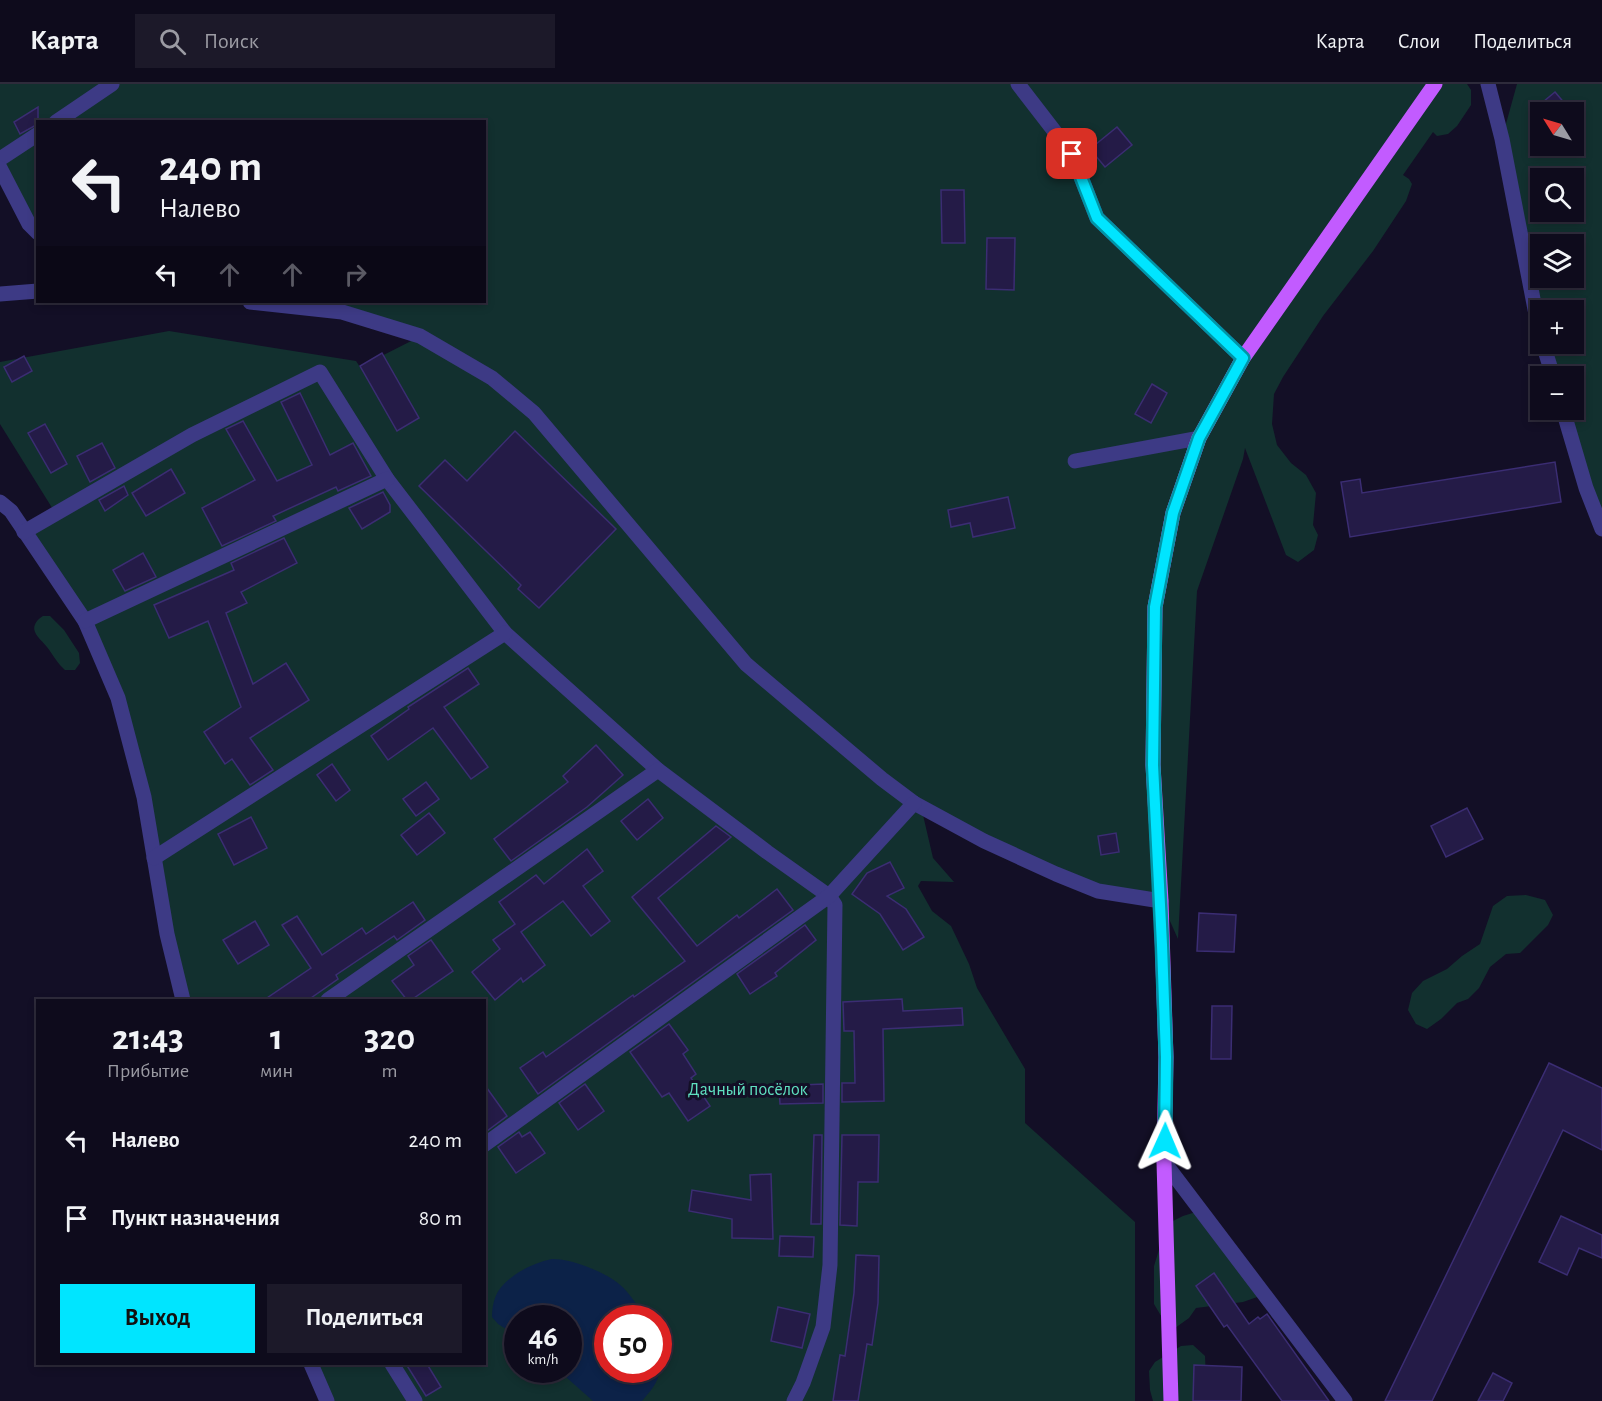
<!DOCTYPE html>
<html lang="ru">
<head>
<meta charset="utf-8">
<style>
  :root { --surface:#0e0b1c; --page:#1c1929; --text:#f1f3f6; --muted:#9b9ba3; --line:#2e2b3b; --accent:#00e5ff }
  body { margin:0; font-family:"Alegreya Sans",sans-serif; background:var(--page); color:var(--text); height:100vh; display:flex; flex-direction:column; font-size:22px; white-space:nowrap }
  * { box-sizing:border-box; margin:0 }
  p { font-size:20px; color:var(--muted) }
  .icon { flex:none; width:33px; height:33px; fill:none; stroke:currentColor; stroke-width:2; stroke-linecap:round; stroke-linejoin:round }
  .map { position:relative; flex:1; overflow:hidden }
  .side { position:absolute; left:36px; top:915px; width:450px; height:366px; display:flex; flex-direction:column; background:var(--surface); border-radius:0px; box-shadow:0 3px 9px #0003,0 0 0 2px var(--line) }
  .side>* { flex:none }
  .guide { position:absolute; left:36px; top:36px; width:450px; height:183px; border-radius:0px; box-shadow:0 3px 9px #0003,0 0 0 2px var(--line); background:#0e0b1c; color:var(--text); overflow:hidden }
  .needle { width:39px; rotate:307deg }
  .fabs { position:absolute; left:1530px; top:18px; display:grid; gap:12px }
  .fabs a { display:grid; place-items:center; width:54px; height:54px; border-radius:0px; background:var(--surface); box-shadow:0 3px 9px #0003,0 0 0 2px var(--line); font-size:30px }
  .speed { position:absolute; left:504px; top:1221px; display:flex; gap:12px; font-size:30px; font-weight:700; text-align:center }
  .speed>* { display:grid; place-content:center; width:78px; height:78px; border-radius:50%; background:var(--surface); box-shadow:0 3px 9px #0003,0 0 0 2px var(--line); line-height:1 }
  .speed small { font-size:15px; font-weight:400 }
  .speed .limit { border:9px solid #d22; background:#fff; color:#111 }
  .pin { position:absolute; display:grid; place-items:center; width:51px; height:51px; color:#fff; margin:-26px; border-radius:12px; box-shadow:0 3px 9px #0006 }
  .me { position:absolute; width:66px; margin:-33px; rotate:1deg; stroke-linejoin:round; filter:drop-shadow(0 0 4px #0008) }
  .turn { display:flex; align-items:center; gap:21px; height:126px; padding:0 24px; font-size:27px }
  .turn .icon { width:78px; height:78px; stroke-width:2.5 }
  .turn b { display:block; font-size:42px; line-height:51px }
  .lanes { display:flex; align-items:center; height:57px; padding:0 24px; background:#0003; justify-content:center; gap:30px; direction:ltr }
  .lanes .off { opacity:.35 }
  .eta { display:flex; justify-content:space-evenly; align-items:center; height:102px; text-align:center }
  .eta b { font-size:36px; font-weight:600; line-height:42px }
  .primary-button { display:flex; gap:12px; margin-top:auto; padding:12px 24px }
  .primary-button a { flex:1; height:69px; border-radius:0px; background:var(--accent); color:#111; font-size:24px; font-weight:600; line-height:69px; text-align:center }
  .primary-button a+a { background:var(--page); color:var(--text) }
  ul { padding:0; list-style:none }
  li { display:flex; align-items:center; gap:18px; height:78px; padding:0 24px }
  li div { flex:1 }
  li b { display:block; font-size:22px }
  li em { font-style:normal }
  header { display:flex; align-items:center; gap:36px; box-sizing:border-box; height:84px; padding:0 30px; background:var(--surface); border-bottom:2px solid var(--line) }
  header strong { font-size:28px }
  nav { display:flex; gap:33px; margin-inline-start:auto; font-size:21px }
  .search { width:420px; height:54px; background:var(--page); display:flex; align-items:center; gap:15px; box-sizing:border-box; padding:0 21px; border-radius:0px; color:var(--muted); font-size:22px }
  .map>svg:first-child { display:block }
  .green { fill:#12302f; fill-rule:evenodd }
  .water { fill:#0c2248 }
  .building { fill:#241b47; stroke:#3b2d73; stroke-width:1.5 }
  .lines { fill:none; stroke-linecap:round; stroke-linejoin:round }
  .minor { stroke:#3d3a85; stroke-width:15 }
  .major { stroke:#c25bff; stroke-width:15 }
  .route-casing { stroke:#0095a6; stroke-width:15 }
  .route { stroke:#00e5ff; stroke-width:10 }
  .labels { text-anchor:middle; stroke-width:6; stroke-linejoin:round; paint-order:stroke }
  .park-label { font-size:18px; fill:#5fe0c0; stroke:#130f26 }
</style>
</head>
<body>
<header>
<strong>Карта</strong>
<div class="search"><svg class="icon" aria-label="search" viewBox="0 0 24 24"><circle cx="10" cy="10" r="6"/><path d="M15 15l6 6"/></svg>Поиск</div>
<nav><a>Карта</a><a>Слои</a><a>Поделиться</a></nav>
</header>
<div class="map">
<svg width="1602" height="1317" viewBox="0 0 1602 1317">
  <rect width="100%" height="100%" fill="#130f26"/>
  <g class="green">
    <path d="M0,0h1467l4,6v15l-14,21 -9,8 -11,2 -4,-4 -30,43 6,4 3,5 -6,17 -33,50 -50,65 -40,61 -9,17 -2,30 5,21 14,18 15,12 10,18 -3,32 5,10 -4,15 -16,12 -12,-7 -41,-107 -2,11 -46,132 -19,348 -17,-38 -63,-10 -175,-76 10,43 21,24 -33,-1 -3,5 14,25 19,15 18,38 8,24 48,81v54l110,99v179h-808l-16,-37h173v-364h-301l-39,-203 -59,-176 -58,-85 32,-17 -59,-95v-62l169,-31 187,30 4,6 59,-30 -77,-25 -92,-10h234v-180h-446l-1,111 -37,-65zM518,1234h50v52h-50zM608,1234h50v52h-50z"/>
    <path d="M1517,0h85v433l-37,-107h9v-34h-20l-9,-32h29v-34h-34l-36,-179zM1540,28h34v34h-34zM1540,94h34v34h-34zM1540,160h34v34h-34z"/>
    <path d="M43,532h7l14,14 15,23 1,10 -5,7h-10c-8,-7 -11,-14 -18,-23 -3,-4 -10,-10 -12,-15 -3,-7 3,-13 8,-16z"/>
    <path d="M1526,811l19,5 8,15 -5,10 -28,28 -14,1 -16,13 -11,21 -11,11 -11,4 -16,16 -14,10 -11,-5 -8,-14 4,-17 11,-12 24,-12 15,-13 18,-12 13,-38 14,-10z"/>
    <path d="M1199,1127l64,84 -20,7 -47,6 -7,10 -14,10 -8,-2 -13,-22v-38l13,-42 16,-8z"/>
    <path d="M1193,1261l12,11 2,45h-54l-3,-11 -1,-19 6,-9 26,-16z"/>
  </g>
  <path class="water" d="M552,1175c12,0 22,3 33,7 34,13 42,22 60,52h-37v52h50l1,-2c1,14 -9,23 -17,33h-49l-35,-31h10v-52h-50l-1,18 -19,-12 -6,-7c0,-9 2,-20 7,-27 13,-17 34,-27 53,-31z"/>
  <g class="building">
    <path d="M1555,8l17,20h-41z"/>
    <path d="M38,23v17l-18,10 -6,-12z"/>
    <path d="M1117,43l15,18 -27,22 -15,-18z"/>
    <path d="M941,106h23l1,53h-23z"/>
    <path d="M987,154h28l-1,52 -28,-1z"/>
    <path d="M382,269l37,65 -22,13 -37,-65z"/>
    <path d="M24,272l8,15 -20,11 -8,-15z"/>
    <path d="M1152,300l15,9 -16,30 -16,-9z"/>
    <path d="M300,309l30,62 23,-12 18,33 -33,15 -2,-4 -63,29 3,5 -54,25 -20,-38 53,-28 -29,-51 17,-8 34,60 35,-16 -31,-63z"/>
    <path d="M45,340l22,40 -16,9 -23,-40z"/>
    <path d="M515,347l101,98 -77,79 -21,-19 3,-4 -102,-99 26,-26 22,21z"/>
    <path d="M102,359l13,25 -25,14 -13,-26z"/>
    <path d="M1555,378l6,40 -211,35 -9,-55 19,-3 2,14z"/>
    <path d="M171,385l14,24 -39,23 -14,-23z"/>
    <path d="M124,402l4,9 -23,16 -6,-11z"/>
    <path d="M383,408l7,13v7l-28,17 -13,-21z"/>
    <path d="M1008,413l7,31 -42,9 -3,-14 -19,4 -3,-17z"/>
    <path d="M284,454l13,25 -56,29 6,11 -21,10 27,71 33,-21 23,37 -59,38 23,32 -23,15 -18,-26 -7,5 -21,-32 37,-25 -33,-86 -39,17 -15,-33 80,-35 -3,-7z"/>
    <path d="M143,469l13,24 -31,14 -12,-21z"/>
    <path d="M468,584l11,16 -35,23 44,60 -17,12 -38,-51 -45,32 -17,-24 38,-27 -1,-2z"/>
    <path d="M596,661l27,30 -36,32 -76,54 -17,-22 74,-57 -5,-6z"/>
    <path d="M332,680l18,26 -14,11 -19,-26z"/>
    <path d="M426,698l13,17 -23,17 -13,-17z"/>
    <path d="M648,715l15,19 -26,22 -16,-19z"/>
    <path d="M1467,724l16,31 -37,18 -15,-31z"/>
    <path d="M429,729l16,20 -28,22 -16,-20z"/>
    <path d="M251,733l16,31 -33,17 -16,-31z"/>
    <path d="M716,742l15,11 -73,61 39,48 40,-31 2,3 38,-29 16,21 -255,184 -18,-26 23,-16 3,5 87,-62 1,2 51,-36 -53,-64z"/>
    <path d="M1116,749l3,19 -18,3 -3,-19z"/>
    <path d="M587,765l16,22 -20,15 27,35 -19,15 -28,-35 -42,31 24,33 -22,17 -2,-4 -26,22 -23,-28 28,-23 -7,-9 22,-16 -16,-22 37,-27 8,9z"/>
    <path d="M890,778l14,26 -17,8 19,13 18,28 -21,13 -23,-36 -28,-20 15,-21z"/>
    <path d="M413,818l12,18 -28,20 -3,-4 -58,39 2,4 -30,21h-44l47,-32 -29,-43 15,-9 25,39 40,-27 4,6z"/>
    <path d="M1199,829l37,2 -2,37 -37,-1z"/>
    <path d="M255,837l14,24 -31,19 -15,-24z"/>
    <path d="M805,841l11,15 -41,33 2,3 -27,18 -13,-20z"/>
    <path d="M431,856l22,31 -42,29h-4l-15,-19 22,-16 -6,-9z"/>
    <path d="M902,915l1,12 59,-3 1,17 -80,4 1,72 -42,1v-19h13l-1,-52h-10l-1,-29z"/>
    <path d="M1212,922h20l-1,53h-20z"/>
    <path d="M669,940l19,26 -5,4 13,20 -5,4 19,28 -22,15 -19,-28 -7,4 -32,-45z"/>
    <path d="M1549,979l53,25v62l-39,-20 -131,271h-47z"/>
    <path d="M484,1000l23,32 -20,15 -3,-3z"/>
    <path d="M585,1000l19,27 -26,19 -19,-27z"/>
    <path d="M823,1000v19l-43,1 -1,-18z"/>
    <path d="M519,1048l3,5 8,-5 15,21 -29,20 -18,-26z"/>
    <path d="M814,1051h8l-1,89h-10z"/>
    <path d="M842,1051h37l-1,47h-20l-1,44 -17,-1z"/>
    <path d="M771,1090l2,65 -41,-1v-19l-43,-8 3,-21 59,10 -1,-25z"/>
    <path d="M1561,1132l41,19v23l-23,-10 -12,27 -28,-13z"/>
    <path d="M780,1152l34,1 -1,20 -34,-1z"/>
    <path d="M856,1171l23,1 -1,47 -6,42 -5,-1 -9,57h-25l7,-46 5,1 9,-63z"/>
    <path d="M1214,1189l35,51 9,-7 2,2 7,-5 62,87h-47l-55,-76 -3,2 -28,-41z"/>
    <path d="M778,1223l32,7 -8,34 -31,-7z"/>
    <path d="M406,1280h21l14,23 -15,9z"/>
    <path d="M1194,1281l48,2 -1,34h-48z"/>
    <path d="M1493,1289l19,10 -9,18h-25z"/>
  </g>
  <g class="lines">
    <g class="minor">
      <path d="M1018,0l54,70 25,64 146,140"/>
      <path d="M1488,0l14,55 38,196"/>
      <path d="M56,38l56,-38"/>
      <path d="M0,75l38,-25"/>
      <path d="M0,84l29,56 9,9"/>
      <path d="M0,210l38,-3"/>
      <path d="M250,218l92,10 78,24 72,42 42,35 212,251 136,115 32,24 70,38 72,33 42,17 63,10"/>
      <path d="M1543,260l10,32"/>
      <path d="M1563,326l23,78 16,41"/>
      <path d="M1075,377l124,-23"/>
      <path d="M0,418l11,9 74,110 33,77 26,99 23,137 16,66"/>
      <path d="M24,448l168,-97 128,-63 67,107 118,154 153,137"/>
      <path d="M85,537l302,-142"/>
      <path d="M154,774l351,-225"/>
      <path d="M328,916l330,-230 109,82 62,44 6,9 -5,360 -7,62 -20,56 -9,18"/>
      <path d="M484,1061l345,-249 85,-93"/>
      <path d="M1164,1078l181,239"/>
      <path d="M311,1280l16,37"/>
      <path d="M392,1280l23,37"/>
    </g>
    <path class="major" d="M1171,1317l-7,-239 2,-105 -5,-156 -8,-136 2,-158 18,-94 26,-75 44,-80 192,-274"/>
  </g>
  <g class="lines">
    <g class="route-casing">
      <path id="route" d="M1072,70l25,64 146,140 -44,80 -26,75 -18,94 -2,158 9,180 4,112 -1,84"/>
    </g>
    <use href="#route" class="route"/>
  </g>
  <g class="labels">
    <g class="park-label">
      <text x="748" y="1011">Дачный посёлок</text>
    </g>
  </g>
</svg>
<div class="fabs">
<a><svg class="needle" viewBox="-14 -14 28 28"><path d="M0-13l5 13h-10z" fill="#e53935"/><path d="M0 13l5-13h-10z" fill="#9b9ba3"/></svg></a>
<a><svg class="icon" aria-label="search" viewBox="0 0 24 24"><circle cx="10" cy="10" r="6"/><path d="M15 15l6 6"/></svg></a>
<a><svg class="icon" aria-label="layers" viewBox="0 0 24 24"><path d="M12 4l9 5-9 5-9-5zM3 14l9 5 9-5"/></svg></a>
<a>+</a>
<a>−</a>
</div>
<div class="speed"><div>46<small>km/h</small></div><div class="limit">50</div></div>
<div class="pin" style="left:1072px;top:70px;background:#d93025"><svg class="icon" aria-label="arrive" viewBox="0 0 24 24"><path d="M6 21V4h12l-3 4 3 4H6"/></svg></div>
<svg class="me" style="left:1165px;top:1057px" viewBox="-20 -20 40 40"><path d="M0-17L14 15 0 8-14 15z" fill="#00e5ff" stroke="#fff" stroke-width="4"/></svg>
<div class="guide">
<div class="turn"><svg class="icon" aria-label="left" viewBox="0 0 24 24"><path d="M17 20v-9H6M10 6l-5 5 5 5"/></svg><div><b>240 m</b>Налево</div></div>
<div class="lanes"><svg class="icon" aria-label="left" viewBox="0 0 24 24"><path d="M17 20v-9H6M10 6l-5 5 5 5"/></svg><svg class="icon off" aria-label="ahead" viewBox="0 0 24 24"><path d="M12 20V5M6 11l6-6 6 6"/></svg><svg class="icon off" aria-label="ahead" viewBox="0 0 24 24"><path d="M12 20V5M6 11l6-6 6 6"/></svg><svg class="icon off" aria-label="right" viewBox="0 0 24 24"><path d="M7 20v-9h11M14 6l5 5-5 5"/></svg></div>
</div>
<section class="side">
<div class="eta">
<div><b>21:43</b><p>Прибытие</p></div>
<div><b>1</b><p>мин</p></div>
<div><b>320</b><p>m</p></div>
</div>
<ul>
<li><svg class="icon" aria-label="left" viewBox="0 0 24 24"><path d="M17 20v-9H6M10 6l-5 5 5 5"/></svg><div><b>Налево</b></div><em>240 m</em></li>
<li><svg class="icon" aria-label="arrive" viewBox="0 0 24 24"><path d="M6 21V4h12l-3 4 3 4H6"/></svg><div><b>Пункт назначения</b></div><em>80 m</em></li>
</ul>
<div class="primary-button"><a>Выход</a><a>Поделиться</a></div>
</section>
</div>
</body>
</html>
